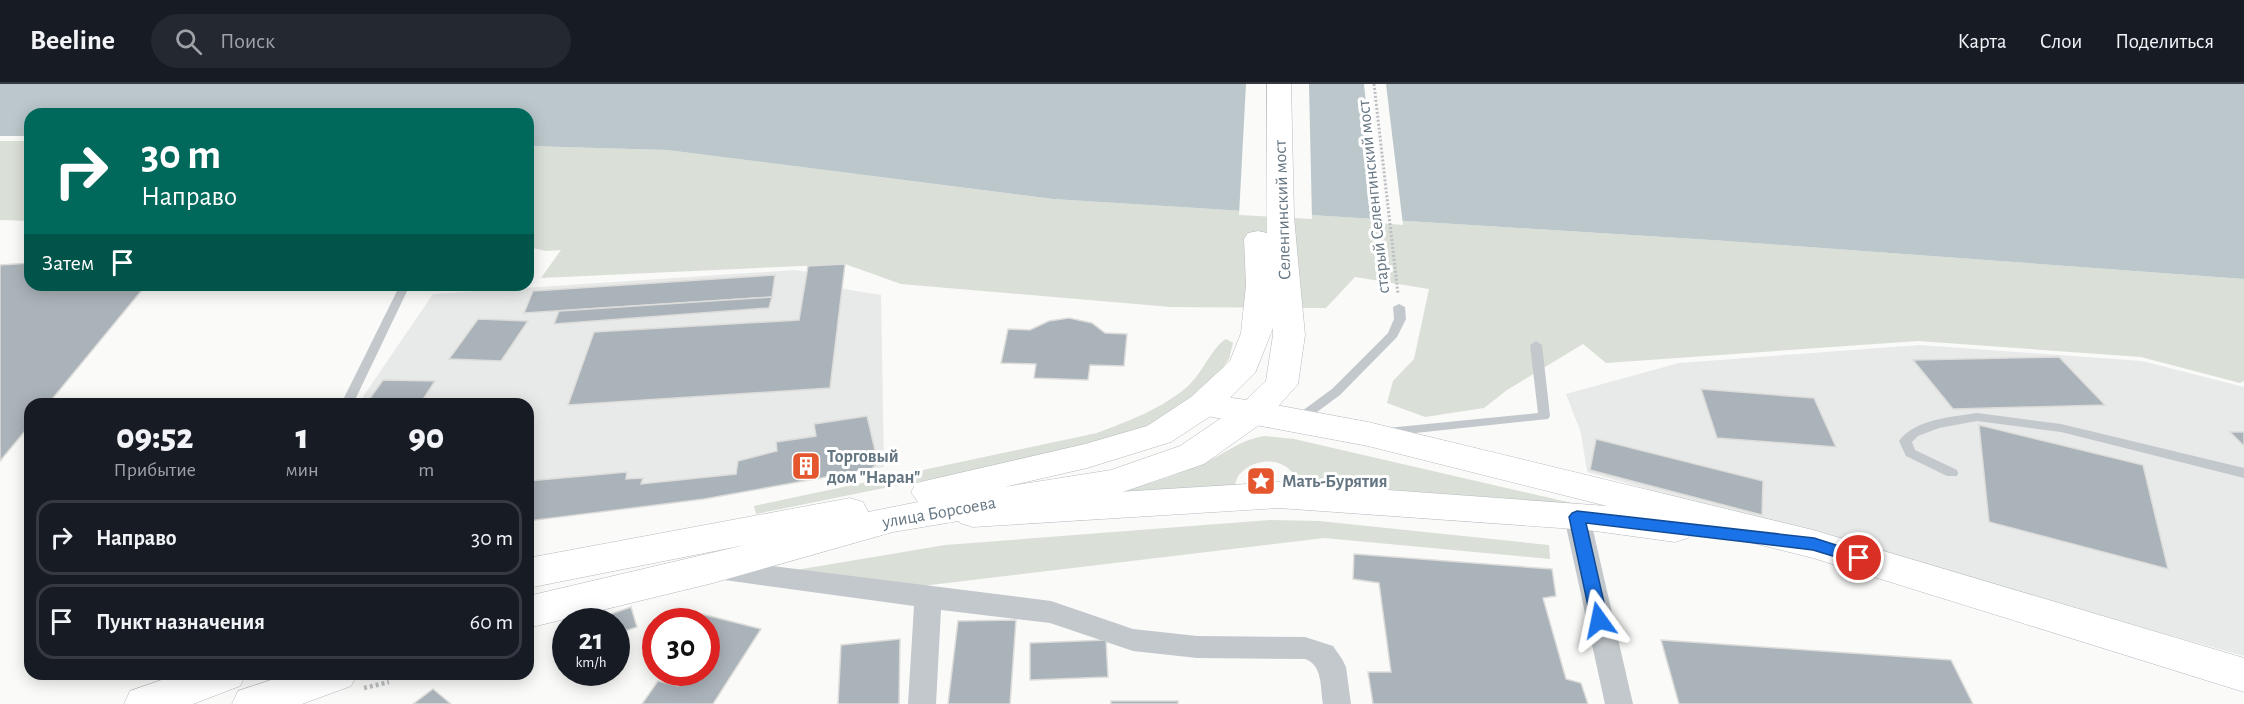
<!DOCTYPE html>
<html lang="ru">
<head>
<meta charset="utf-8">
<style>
  :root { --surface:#171b24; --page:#242831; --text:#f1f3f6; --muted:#9ea1a6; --line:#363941 }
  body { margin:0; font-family:"Alegreya Sans",sans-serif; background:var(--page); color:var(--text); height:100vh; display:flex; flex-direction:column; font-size:22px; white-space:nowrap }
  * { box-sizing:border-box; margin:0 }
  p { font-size:20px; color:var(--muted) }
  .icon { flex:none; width:33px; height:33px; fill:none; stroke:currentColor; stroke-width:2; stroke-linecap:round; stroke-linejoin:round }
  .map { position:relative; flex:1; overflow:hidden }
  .panel { position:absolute; left:24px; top:314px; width:510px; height:282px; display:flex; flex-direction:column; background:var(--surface); border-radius:18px; box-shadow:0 3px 15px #0003 }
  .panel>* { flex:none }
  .banner { position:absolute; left:24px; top:24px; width:510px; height:183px; border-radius:18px; box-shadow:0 3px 15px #0003; background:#00695c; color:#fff; overflow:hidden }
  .speed { position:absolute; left:552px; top:524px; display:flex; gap:12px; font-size:30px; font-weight:700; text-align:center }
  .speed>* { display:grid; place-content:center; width:78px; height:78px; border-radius:50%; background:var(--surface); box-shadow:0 3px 15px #0003; line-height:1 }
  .speed small { font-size:15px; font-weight:400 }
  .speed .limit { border:9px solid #d22; background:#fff; color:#111 }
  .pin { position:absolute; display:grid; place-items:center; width:51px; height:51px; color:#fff; margin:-26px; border:3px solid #fff; border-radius:50%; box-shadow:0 2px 6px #0007 }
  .me { position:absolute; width:66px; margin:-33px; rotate:348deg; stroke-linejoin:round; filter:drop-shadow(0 0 4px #0008) }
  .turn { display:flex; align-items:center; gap:21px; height:126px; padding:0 18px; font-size:27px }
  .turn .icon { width:78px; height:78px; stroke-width:2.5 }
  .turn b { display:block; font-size:42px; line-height:51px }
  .then { display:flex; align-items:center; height:57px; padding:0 18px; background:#0003; gap:12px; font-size:22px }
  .eta { display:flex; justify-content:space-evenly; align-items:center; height:102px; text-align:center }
  .eta b { font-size:36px; font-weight:800; line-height:42px }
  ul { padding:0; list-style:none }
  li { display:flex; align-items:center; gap:18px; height:75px; margin:0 12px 9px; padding:0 6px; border:3px solid var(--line); border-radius:18px }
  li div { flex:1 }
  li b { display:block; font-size:22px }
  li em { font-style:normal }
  header { display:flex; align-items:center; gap:36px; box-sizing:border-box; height:84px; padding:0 30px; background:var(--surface); border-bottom:2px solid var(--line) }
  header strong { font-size:28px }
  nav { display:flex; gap:33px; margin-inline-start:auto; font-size:21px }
  .search { width:420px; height:54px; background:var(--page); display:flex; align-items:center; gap:15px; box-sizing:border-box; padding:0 21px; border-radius:33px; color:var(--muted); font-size:22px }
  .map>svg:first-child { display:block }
  .built { fill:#e8e9e9 }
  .green { fill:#dadfd7 }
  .water { fill:#bbc7cb }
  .pier { fill:#fafaf8 }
  .building { fill:#aab3b9; stroke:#dcdcda; stroke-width:1.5 }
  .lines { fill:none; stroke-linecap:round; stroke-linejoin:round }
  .secondary-casing { stroke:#b3babf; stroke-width:1 }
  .primary-casing { stroke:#b5babe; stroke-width:1 }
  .path-far1 { stroke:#bbbfc2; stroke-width:3; stroke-dasharray:2 2; stroke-linecap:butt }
  .path { stroke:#bbbfc2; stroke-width:4.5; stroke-dasharray:3 3; stroke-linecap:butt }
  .lane { fill:#c3c8cc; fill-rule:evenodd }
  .street { fill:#c3c8cc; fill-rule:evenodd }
  .secondary { fill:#fff; fill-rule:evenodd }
  .primary { fill:#fff; fill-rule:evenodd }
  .route { fill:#1a73e8; stroke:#114b97; stroke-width:1.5 }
  .labels { text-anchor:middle; stroke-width:6; stroke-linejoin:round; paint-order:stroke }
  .street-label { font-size:18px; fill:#657683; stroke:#fff }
  .poi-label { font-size:18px; font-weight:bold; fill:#657683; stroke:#fff; text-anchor:start }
</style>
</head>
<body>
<header>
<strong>Beeline</strong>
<div class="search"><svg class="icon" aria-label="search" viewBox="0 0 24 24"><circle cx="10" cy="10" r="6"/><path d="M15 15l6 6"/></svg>Поиск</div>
<nav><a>Карта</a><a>Слои</a><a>Поделиться</a></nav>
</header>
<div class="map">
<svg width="2244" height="620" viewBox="0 0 2244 620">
  <rect width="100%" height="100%" fill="#fafaf8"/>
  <g class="built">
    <path d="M795,186l19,3 12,13 55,9 3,172 -180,32 -176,22v-117h-170l75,-110z"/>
    <path d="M1920,261l222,16 102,26v269l-657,-184 -6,-39 -15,-39 113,-31z"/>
  </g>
  <g class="green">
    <path d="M0,57h30v80l-30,-1z"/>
    <path d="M528,62l139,4 386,49 674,42 517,38v102l-4,2 -99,-26 -223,-16 -312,22 -23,-19 -76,46 -23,18 -59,9 -38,-14 6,-22 21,-22 15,-70 -74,-12 -29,31 -155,-1 -270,-23 -56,-20 -304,14 20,-28 -15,1 -18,-4z"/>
    <path d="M1226,255l7,4 -4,16 -14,20 -55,44 -92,34 -169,28 -143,29 -2,-8 343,-73c31,-12 65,-24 91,-47 13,-11 25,-40 38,-47z"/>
    <path d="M1265,352l29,3 339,78 -330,-21c-2,-6 -4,-13 -7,-18 -12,-22 -42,-21 -57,-3 -4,5 -5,16 -7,23l-114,-5c30,-9 60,-18 88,-31 22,-10 34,-22 59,-26z"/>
    <path d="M1270,436l49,1 230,24 1,14 -226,-21 -452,54 -82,-21 155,-26z"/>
  </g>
  <path class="water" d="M0,0h2244v195l-517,-38 -674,-42 -386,-49 -139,-4v-32h-498v22h-30z"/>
  <g class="pier">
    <path d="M1246,0h63l3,135 -73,-4z"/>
    <path d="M1364,0h22l17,141 -25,-2z"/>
  </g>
  <g class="building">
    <path d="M30,179v22h116l-98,119h-18v21l-30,36v-196z"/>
    <path d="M845,180l-15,124 -262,17 26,-73 205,-12 9,-54z"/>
    <path d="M775,191l-3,22 -248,16 9,-22z"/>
    <path d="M772,213l-3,11 -215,16 5,-13z"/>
    <path d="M1069,234l23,5 13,10 22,1 -3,32 -34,-1 -2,15 -54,-2 2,-14 -35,-1 7,-34 22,1 19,-9z"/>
    <path d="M478,235l50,2 -27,40 -52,-2z"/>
    <path d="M2059,273l46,48 -152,4 -40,-49z"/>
    <path d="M383,296l52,1 -15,23h-54z"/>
    <path d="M1701,305l113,9 22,49 -119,-9z"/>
    <path d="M867,332l11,47 -7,6 -167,30 -176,22v-40l99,-9 -1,7 17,-1 -2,6 95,-10 2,-13 39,-10 -1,-9 40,-6 -2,-12z"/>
    <path d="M1979,341l164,40 25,104 -179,-47z"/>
    <path d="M2230,348h14v14z"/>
    <path d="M1596,355l167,42 -1,34 -172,-45z"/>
    <path d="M1354,470l198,15 4,27 -13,2 23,81 15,4 7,21h-215l-5,-32h23l-12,-89 -26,-4z"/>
    <path d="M631,523l6,20 -21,7v-13h-25z"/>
    <path d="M678,524l83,21 -48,75h-71l16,-23 20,5 9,-14h19v-51h-38z"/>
    <path d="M1016,536l-6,84h-62l10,-83z"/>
    <path d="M900,555l-1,65h-61l3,-59z"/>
    <path d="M1106,556l2,37 -78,3v-37z"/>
    <path d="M1661,556l290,20 22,44h-294z"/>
    <path d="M433,605l18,15h-38z"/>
    <rect x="1111" y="617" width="67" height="3"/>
  </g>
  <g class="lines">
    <g class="secondary-casing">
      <path id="secondary" d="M1203,310l51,7 114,21 445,108 431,128v34l-431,-134 -120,-30 -5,10 -13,4 -87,-12 -309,-22 -306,19 -13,-4 -5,-9 5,-9 13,-4 306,-19 328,24 -239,-60 -177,-33 -5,-8 5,-8z"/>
    </g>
    <g class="primary-casing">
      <g id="primary">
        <path d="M1267,0h24l3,133 11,118 -7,49 -32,36 -62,44 -90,31 -221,37 -180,51 -185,45v-32l217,-51 -217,43v-30l322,-60 13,4 5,10 50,-10 -7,-10 5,-9 169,-39 62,-18 44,-29 39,-36 11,-28 5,-48 -2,-46 4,-6 10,-2 9,2zM1273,244v7l-7,46 -24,23 -62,42 -69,24 -107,17 83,-19 84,-26 44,-29 40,-40z"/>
        <path d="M179,590h67l-6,12 -47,18h-69l6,-13z"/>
        <path d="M289,590h68l-6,12 -49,18h-70l6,-13z"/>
      </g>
    </g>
    <path class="path-far1" d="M1374,0l24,210"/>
    <path class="path" d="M364,604l25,-6"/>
    <g class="lane">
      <path d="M400,201h10l-57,119h-12z"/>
      <path d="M1399,220l6,3 1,12 -9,18 -57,58 -38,28h-8l-2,-3 2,-3 38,-28 56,-56 6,-14 -1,-12z"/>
      <path d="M1536,257l6,4 8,71 -2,3 -161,17 -6,-4 6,-4 151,-15 -8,-68z"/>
      <path d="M1977,329l84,11 183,44v10l-183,-46 -84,-11 -38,7 -21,8 -6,6 3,8 42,20 1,3 -1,3h-10l-41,-20 -7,-15c16,-22 53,-24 78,-28z"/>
    </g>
    <g class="street">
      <path d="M1577,424l9,3 4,6 43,187h-28l-41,-187 4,-6z"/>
      <path d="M717,475l334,42 82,28 64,7 108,1 28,9 9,13 4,8 5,37h-28c-3,-17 0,-39 -18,-45l-108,-1 -64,-7 -83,-28 -109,-13 -5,94h-28l6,-98 -197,-27 -9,-3 -4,-7 4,-7z"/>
    </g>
    <use href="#secondary" class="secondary"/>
    <use href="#primary" class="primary"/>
  </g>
  <path class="route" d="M1577,427l237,27 50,16 3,4 -3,4 -5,2 -46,-14 -227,-27 22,97 -3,4 -6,2 -6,-2 -2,-4 -22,-103 3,-4z"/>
  <defs>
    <g id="building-square" transform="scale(1.5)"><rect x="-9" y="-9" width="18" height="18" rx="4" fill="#e4572e" stroke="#fff"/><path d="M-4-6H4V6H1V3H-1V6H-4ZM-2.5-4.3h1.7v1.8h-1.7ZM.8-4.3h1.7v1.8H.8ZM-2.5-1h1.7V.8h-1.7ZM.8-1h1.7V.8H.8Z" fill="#fff"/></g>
    <g id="sight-square" transform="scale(1.5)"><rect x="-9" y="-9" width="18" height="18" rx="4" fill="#e4572e" stroke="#fff"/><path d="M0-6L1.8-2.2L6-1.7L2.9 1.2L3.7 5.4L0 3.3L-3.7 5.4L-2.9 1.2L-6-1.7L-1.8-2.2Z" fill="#fff"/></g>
  </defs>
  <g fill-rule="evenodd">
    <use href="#building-square" x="806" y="382"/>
    <use href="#sight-square" x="1261" y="397"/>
  </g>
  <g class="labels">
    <g class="street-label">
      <text transform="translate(1373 113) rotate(-96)" y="6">старый Селенгинский мост</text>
      <text transform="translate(1282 126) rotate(-92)" y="6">Селенгинский мост</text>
      <text transform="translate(939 428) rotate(-10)" y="6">улица Борсоева</text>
    </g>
    <g class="poi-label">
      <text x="827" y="378">Торговый<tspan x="827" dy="21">дом "Наран"</tspan></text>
      <text x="1282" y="403">Мать-Бурятия</text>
    </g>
  </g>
</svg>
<div class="speed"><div>21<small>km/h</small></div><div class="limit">30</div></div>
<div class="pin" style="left:1859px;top:474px;background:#d93025"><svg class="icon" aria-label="arrive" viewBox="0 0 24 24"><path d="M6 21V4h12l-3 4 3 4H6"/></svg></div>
<svg class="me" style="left:1599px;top:536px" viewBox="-20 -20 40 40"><path d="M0-17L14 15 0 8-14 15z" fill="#1a73e8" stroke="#fff" stroke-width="4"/></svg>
<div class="banner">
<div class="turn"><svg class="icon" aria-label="right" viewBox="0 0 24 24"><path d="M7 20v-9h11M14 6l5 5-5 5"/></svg><div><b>30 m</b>Направо</div></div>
<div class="then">Затем<svg class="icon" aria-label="arrive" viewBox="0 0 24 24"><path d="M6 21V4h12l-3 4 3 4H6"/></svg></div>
</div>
<section class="panel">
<div class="eta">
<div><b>09:52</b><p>Прибытие</p></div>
<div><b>1</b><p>мин</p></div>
<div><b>90</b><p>m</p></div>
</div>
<ul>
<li><svg class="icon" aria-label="right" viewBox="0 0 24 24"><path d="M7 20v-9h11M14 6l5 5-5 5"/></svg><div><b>Направо</b></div><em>30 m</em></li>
<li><svg class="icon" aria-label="arrive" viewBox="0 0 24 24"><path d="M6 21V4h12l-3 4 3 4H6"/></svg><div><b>Пункт назначения</b></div><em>60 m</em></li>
</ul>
</section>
</div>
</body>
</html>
